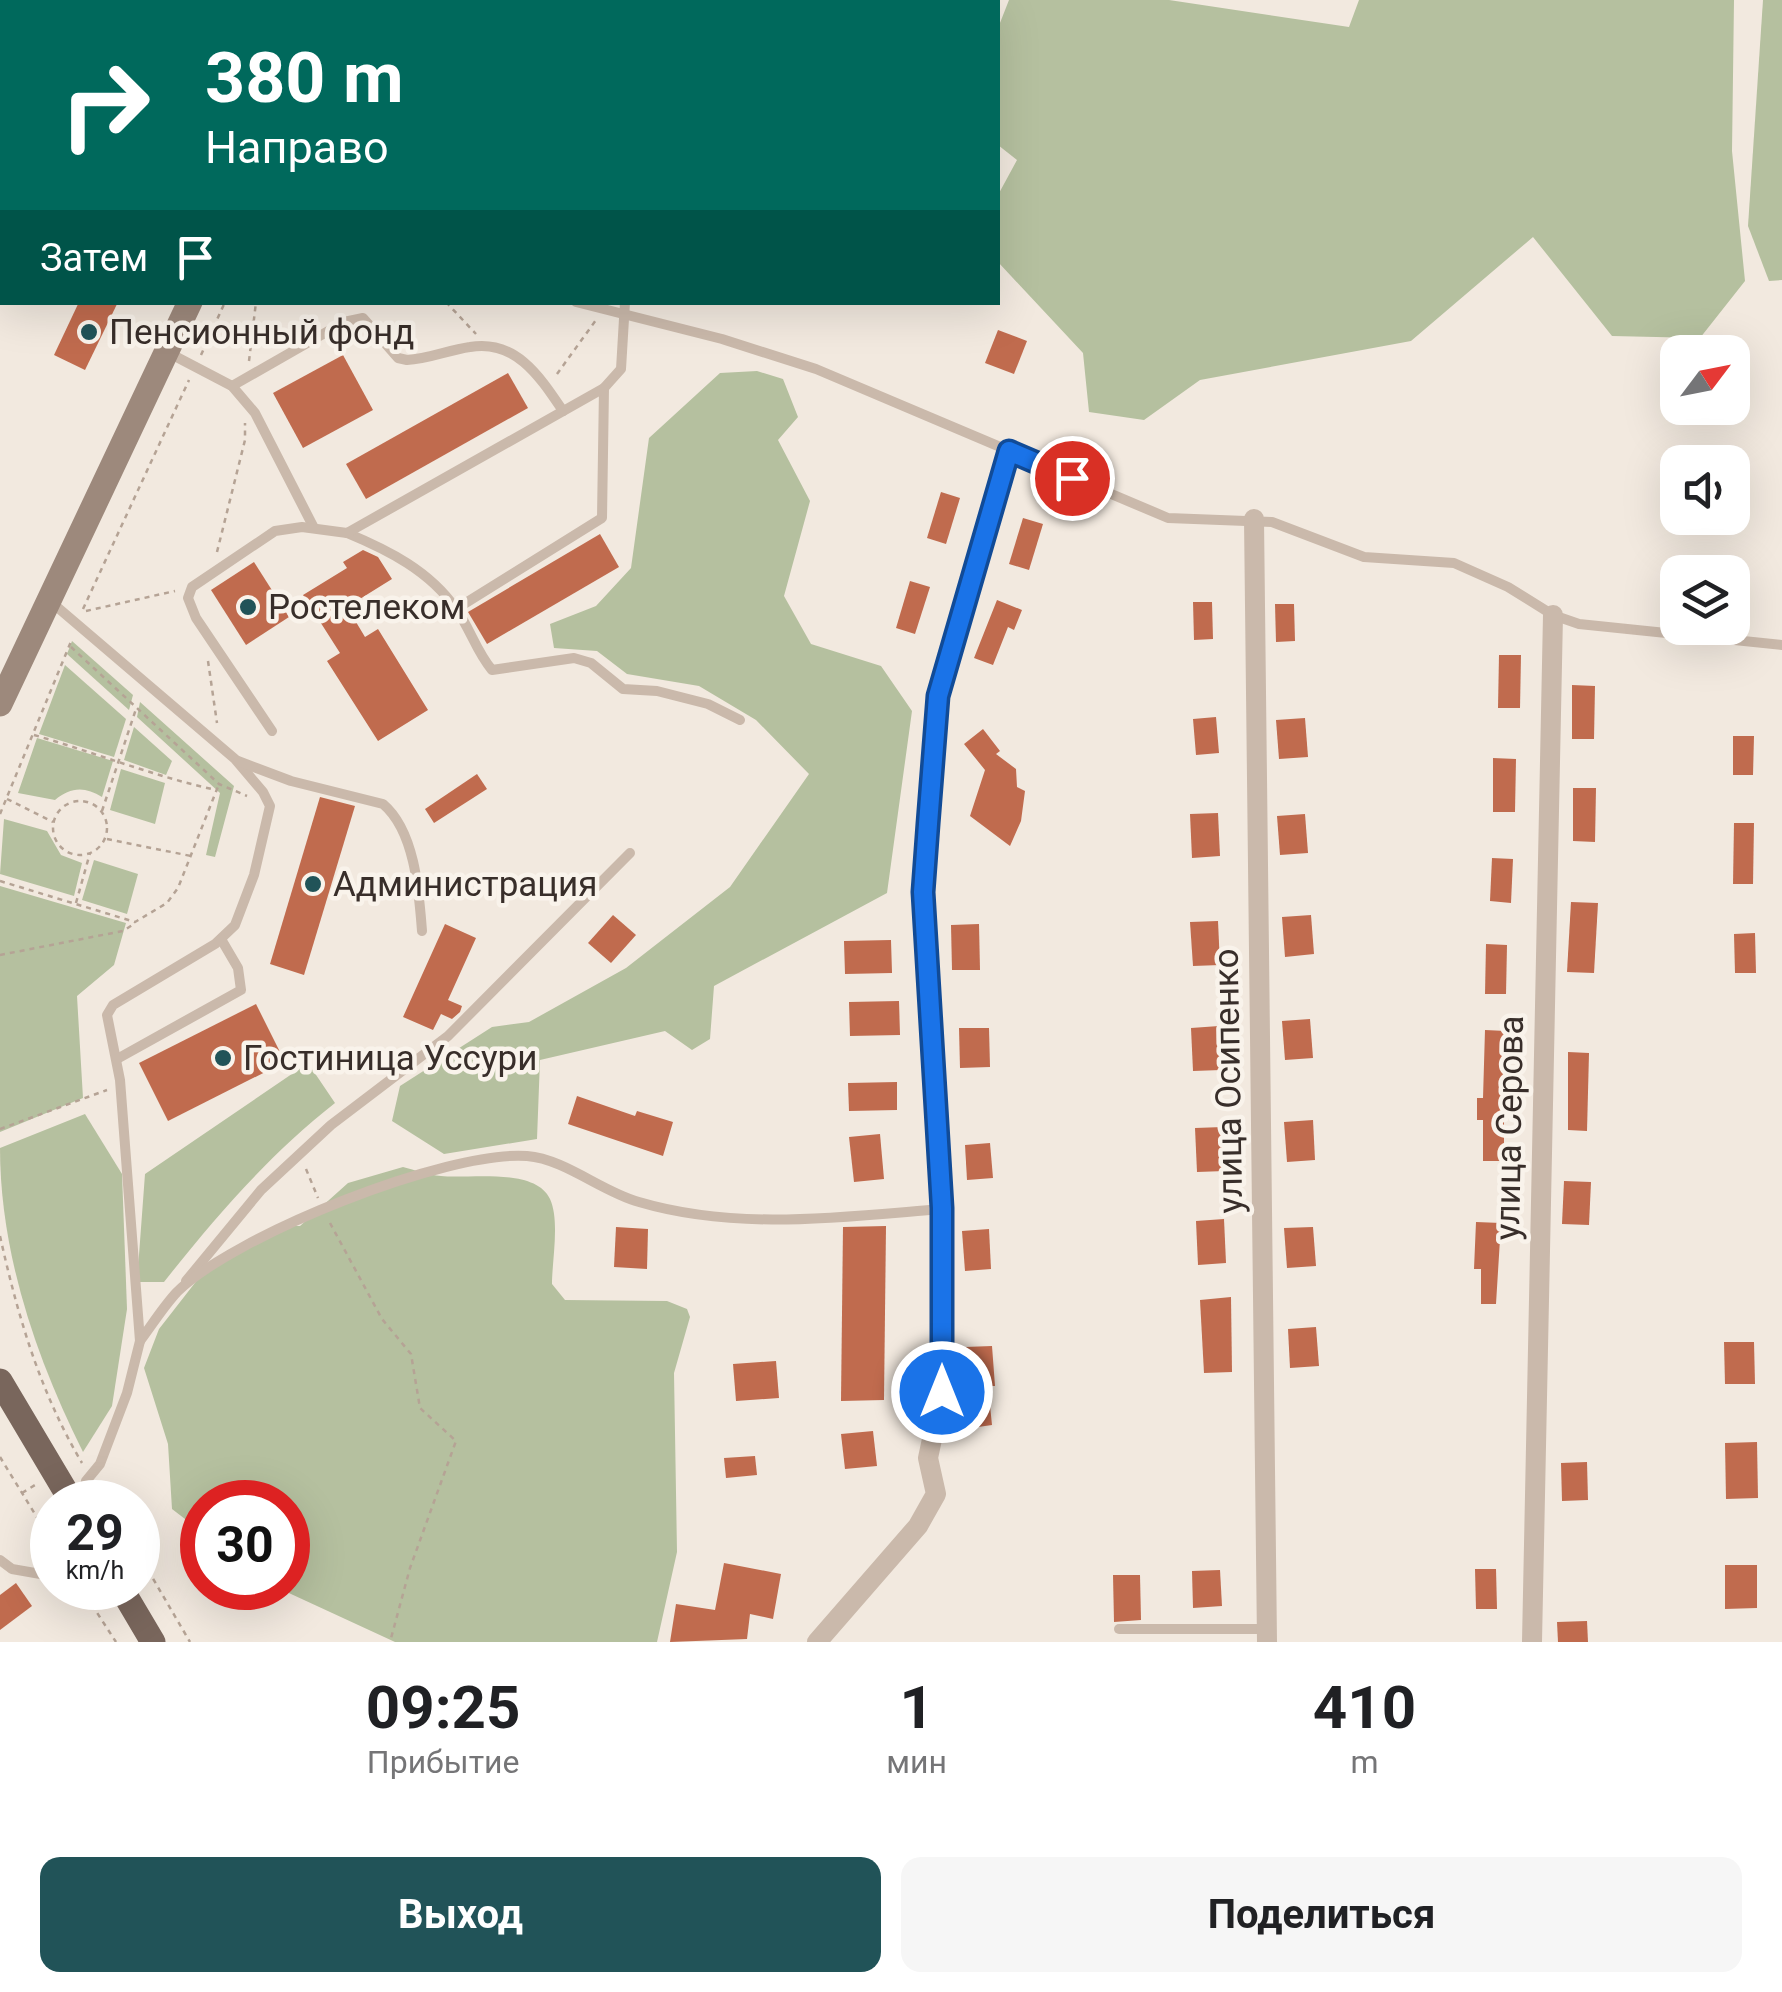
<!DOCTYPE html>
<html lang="ru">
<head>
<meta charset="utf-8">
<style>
  :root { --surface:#fff; --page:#f6f6f6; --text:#202124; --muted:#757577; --accent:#215358 }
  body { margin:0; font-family:Roboto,sans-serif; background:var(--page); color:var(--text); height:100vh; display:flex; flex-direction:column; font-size:38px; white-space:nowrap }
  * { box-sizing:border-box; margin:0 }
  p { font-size:32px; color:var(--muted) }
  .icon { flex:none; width:55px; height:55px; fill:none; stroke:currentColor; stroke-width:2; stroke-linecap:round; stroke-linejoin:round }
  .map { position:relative; height:1642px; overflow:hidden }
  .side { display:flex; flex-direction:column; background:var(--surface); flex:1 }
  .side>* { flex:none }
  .hud { position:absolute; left:0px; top:0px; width:1000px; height:305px; box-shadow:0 10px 40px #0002; background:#00695c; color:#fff; overflow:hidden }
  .needle { width:65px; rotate:58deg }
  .tools { position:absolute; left:1660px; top:335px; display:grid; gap:20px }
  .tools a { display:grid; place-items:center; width:90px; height:90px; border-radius:20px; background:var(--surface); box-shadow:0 10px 40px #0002; font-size:50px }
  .speed { position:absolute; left:30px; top:1480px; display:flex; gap:20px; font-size:50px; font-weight:700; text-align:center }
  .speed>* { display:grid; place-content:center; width:130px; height:130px; border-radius:50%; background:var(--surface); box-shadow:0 10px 40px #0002; line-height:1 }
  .speed small { font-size:25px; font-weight:400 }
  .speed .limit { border:15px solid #d22; background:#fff; color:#111 }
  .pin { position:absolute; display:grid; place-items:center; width:85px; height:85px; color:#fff; margin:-42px; border:5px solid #fff; border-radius:50%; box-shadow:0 2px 10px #0007 }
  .me { position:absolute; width:110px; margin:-55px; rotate:0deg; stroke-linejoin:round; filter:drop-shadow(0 0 8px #0008) }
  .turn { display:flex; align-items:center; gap:35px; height:210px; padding:0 40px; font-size:45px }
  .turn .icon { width:130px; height:130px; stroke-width:2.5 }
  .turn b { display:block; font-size:70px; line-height:85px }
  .then { display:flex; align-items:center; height:95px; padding:0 40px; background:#0003; gap:20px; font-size:38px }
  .eta { display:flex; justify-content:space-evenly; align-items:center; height:170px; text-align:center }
  .eta b { font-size:60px; font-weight:700; line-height:70px }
  .action { display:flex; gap:20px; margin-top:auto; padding:20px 40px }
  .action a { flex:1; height:115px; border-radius:20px; background:var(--accent); color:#fff; font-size:40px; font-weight:700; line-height:115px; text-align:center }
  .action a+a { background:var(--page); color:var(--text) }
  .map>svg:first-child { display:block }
  .green { fill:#b5c09f }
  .building { fill:#c06b4e }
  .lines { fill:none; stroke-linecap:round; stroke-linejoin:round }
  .path { stroke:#b5a395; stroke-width:2.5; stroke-dasharray:5 5; stroke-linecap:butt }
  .lane { stroke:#cab9ab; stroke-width:10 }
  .street { stroke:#cab9ab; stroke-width:20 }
  .secondary { stroke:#9d897c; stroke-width:25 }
  .primary { stroke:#79665c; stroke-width:25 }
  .route-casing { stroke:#114b97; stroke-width:25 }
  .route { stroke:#1a73e8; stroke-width:18 }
  .poi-dot { fill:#215358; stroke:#f9f3eb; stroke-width:4 }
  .labels { text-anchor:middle; stroke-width:9; stroke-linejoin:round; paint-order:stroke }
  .poi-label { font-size:35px; fill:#382e2a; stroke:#f9f3eb; text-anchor:start }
  .street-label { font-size:35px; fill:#382e2a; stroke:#f9f3eb }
</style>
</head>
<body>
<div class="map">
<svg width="1782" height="1642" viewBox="0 0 1782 1642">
  <rect width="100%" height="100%" fill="#f2e9df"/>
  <g class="green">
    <path d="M1009,0h160l180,27 10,-27h375l-2,151 13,130 -45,57 -88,-2 -79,-99 -122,104 -211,39 -56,40 -55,-8 -6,-59 -85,-91v-67l19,-35 -19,-15v-117z"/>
    <path d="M1763,0h19v280l-13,1 -21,-55z"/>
    <path d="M757,371l26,8 15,38 -20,23 32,61 -26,95 27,48 70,22 31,45 -25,182 -173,93 -4,53 -18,11 -27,-19 -125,29 -3,79 -93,15 -52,-33 8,-35 92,-59 37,-5 97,-54 104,-81 79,-113 -53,-54 -57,-34 -72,-12 -30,-23 -43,-3 -4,-24 46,-18 35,-38 18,-130 71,-65z"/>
    <path d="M72,641l61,54 -4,15 -62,-56z"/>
    <path d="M65,665l61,54 -12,38 -75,-23z"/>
    <path d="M140,702l94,84 -19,71 -9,-2 14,-62 -83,-76z"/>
    <path d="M134,727l38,34 -6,14 -42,-15z"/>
    <path d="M37,738l76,23 -11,36c-17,-11 -32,-10 -47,3l-37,-7z"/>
    <path d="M121,769l44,14 -10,41 -45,-14z"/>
    <path d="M4,819l43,12 14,24 21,8 -8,33 -74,-22z"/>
    <path d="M94,860l44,14 -11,40 -45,-14z"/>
    <path d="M0,886l126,37 -12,42 -37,31 6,102 -83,34z"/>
    <path d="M308,1063l27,40c-66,52 -119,113 -171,179h-27l8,-108z"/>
    <path d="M85,1114l37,60 5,135 -15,97 -29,46c-47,-94 -83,-199 -83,-304z"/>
    <path d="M403,1167c12,3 25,8 38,9 28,3 94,-9 109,23 10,22 2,61 2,85l13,16 102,1 20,8 3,8 -16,56 3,179 -20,90h-262l-117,-54h10v-86h-86v30l-30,-23 -4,-65 -24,-76 15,-39 53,-68 68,-35h20l48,-43z"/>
  </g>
  <g class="building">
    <path d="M79,302h39l-33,68 -31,-15z"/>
    <path d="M998,330l29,11 -13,33 -29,-11z"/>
    <path d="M343,355l30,55 -70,38 -30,-55z"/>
    <path d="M508,373l20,35 -162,91 -20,-35z"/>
    <path d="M941,492l19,6 -14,46 -19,-6z"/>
    <path d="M1023,518l20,6 -14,46 -20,-6z"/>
    <path d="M600,534l19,33 -132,77 -19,-32z"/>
    <path d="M363,550l15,7 14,22 -45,28 18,30 13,-8 50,81 -50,31 -51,-80 13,-8 -37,-58 44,-27 -4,-6z"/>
    <path d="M254,562l35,55 -43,28 -35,-55z"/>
    <path d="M910,581l20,6 -15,47 -19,-6z"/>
    <path d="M997,600l25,10 -8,20 -6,-3 -15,38 -19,-7z"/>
    <path d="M1193,602h19l1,37 -19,1z"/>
    <path d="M1275,604h19l1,37 -19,1z"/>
    <path d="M1499,655h22l-1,53h-22z"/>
    <path d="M1572,685l23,1 -1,53h-22z"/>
    <path d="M1216,717l3,36 -23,2 -3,-36z"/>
    <path d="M1305,718l3,39 -29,2 -3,-39z"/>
    <path d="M983,729l17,22 -4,3 20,15 1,18 8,4 -4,30 -11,25 -40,-30 15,-46 -21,-26z"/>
    <path d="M1733,736h21l-1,39h-20z"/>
    <path d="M1493,758l23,1 -1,53h-22z"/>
    <path d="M477,774l10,15 -53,34 -9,-14z"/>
    <path d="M1573,788h23l-1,54 -22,-1z"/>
    <path d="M320,797l35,9 -51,169 -34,-11z"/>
    <path d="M1218,813l2,43 -28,2 -2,-44z"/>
    <path d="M1305,814l3,39 -28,2 -3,-39z"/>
    <path d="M1734,823h20l-1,61h-20z"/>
    <path d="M1492,858l21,1 -2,44 -21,-2z"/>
    <path d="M1571,902l27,1 -4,70 -27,-1z"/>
    <path d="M613,915l23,20 -25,28 -23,-20z"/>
    <path d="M1311,915l3,39 -29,3 -3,-40z"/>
    <path d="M1218,921l2,44 -27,1 -3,-44z"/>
    <path d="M445,924l31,14 -28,62 14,6 -2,6 -8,7 -11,-5 -8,16 -30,-13z"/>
    <path d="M979,924l1,46h-28l-1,-45z"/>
    <path d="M1755,933l1,40h-21l-1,-39z"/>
    <path d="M891,940l1,33 -47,1 -1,-33z"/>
    <path d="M1486,944l21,1 -1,49h-21z"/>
    <path d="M899,1001l1,34 -50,1 -1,-34z"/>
    <path d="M256,1004l29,58 -117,59 -29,-58z"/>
    <path d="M1310,1019l3,39 -28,2 -3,-39z"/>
    <path d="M1219,1026l2,44 -28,1 -2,-43z"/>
    <path d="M959,1028h30l1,39 -30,1z"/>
    <path d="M1485,1030l21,1 -2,67h12v20h-12v43h-21v-41h-6v-22h6z"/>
    <path d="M1568,1052l21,1 -2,78 -19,-1z"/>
    <path d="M897,1082v28l-48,1 -1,-28z"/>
    <path d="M577,1096l58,20 2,-5 36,11 -10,34 -95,-32z"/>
    <path d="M1313,1120l2,40 -28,2 -3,-40z"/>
    <path d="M1223,1127l2,44 -28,1 -2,-44z"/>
    <path d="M880,1134l4,45 -30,3 -5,-45z"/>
    <path d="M990,1143l3,35 -26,2 -2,-35z"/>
    <path d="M1564,1181l27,1 -2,43 -27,-1z"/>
    <path d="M1224,1219l2,44 -28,2 -2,-44z"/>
    <path d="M1476,1222l25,1 -5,81h-15v-35h-7z"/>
    <path d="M886,1226l-2,174 -43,1 2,-174z"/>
    <path d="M616,1227l32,2 -1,40 -33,-2z"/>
    <path d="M1313,1227l3,39 -29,2 -3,-40z"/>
    <path d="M989,1229l2,40 -26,2 -3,-40z"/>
    <path d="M1231,1297l1,75 -28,1 -4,-73z"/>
    <path d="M1316,1327l3,39 -29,2 -2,-39z"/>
    <path d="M1724,1342h30l1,42h-30z"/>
    <path d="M992,1346l3,40h-7l4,39 -14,2 -13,-80z"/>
    <path d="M776,1361l3,37 -43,3 -3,-37z"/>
    <path d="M873,1431l4,35 -32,3 -4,-35z"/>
    <path d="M1757,1442l1,56 -32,1 -1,-56z"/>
    <path d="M755,1456l2,19 -31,3 -2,-20z"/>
    <path d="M1587,1462l1,38 -26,1 -1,-38z"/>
    <path d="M724,1563l57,11 -8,45 -23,-5 -3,25 -77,3 6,-38 39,6z"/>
    <path d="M1725,1565h32v43l-32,1z"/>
    <path d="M1475,1569h21l1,40h-21z"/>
    <path d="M1220,1570l2,36 -29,2 -1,-37z"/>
    <path d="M1113,1575h27l1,45 -27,2z"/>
    <path d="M16,1583l16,23 -32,24v-35z"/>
    <path d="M1587,1621l1,21h-30l-1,-20z"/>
  </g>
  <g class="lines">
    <g class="path">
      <path d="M300,2l1,-2"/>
      <path d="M446,302l30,32"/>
      <path d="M201,355l24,-53"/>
      <path d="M249,361l7,-59"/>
      <path d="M557,374l39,-54"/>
      <path d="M217,552l28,-112v-17"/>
      <path d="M83,609l106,-229"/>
      <path d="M86,611l89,-20"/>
      <path d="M71,647l148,137 28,12"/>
      <path d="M208,661l9,62"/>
      <path d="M34,735c62,18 119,41 182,55"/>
      <path d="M7,799l46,23"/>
      <circle cx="80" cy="828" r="27"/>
      <path d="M102,811l34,-102"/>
      <path d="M0,814l72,-175"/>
      <path d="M107,839l84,17"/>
      <path d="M0,881l135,41 32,-19 11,-15 41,-104"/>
      <path d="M76,903l14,-50"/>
      <path d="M0,955l123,-24 11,-7"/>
      <path d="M0,1129l107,-39"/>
      <path d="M306,1169l12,29"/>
      <path d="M330,1223l52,96 29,35 9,54 36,33 -46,127 -20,74"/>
      <path d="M0,1236c18,81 40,156 82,227"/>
      <path d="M0,1457l52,85"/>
      <path d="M100,1492l6,10"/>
      <path d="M22,1493l13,-8"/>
      <path d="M138,1553l52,89"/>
      <path d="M81,1588l35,54"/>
    </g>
    <g class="lane">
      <path d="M167,2l1,-2"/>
      <path d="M707,2l1,-2"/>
      <path d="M725,2l1,-2"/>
      <path d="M794,2l1,-2"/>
      <path d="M908,2l1,-2"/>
      <path d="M0,9l2,2"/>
      <path d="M0,77l2,-1"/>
      <path d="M576,302l146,37 94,30 352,149 104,4 92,35 90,6 54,24 45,28 26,9 203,21"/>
      <path d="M167,352l65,34 23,27 59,115"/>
      <path d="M232,386l112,-64 19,-4 35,40 9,2c22,-1 41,-10 63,-13 46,-8 70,30 93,64"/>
      <path d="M347,533c41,17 83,38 109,76 14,19 20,42 36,61l82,-12 17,5 32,26 34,2 51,13 32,16"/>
      <path d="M50,601l185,158 28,33 7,14 -16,69 -19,50 -20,19 -102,61 -6,10 13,65 20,261 -13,52 -27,71 -14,17 -4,21"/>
      <path d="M456,609l146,-91 2,-130"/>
      <path d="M272,731l-76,-113 -8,-20 4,-11 83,-56 27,-4 45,6 257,-145 17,-19 4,-67"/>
      <path d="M238,761l53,20 92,23c32,27 36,88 39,127"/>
      <path d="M117,1059l124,-69 -3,-22 -17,-29"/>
      <path d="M186,1281l75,-91 70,-65 117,-89 182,-183"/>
      <path d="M140,1341c12,-16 23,-34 37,-49 56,-56 270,-142 350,-136 38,3 75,36 112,46 98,29 203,15 302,7"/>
      <path d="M0,1560l12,9 40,7"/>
      <path d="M1119,1629h148"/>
    </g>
    <g class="street">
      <path d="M1254,519l13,1123"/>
      <path d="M817,1642l101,-116 18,-32 -8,-36 14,-66v-183l-19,-317 7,-102 8,-94 71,-245"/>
      <path d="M1532,1642l21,-1027"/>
    </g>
    <g class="secondary">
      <path d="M331,2l1,-2"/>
      <path d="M0,704l190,-402"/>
    </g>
    <g class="primary">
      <path d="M0,1381l72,121"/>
      <path d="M121,1588l32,54"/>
    </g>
  </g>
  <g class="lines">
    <g class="route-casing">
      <path id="route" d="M942,1392v-184l-19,-316 5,-68 10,-128 71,-245 63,27"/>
    </g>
    <use href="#route" class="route"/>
  </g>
  <g class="poi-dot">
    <circle cx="89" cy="332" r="10"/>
    <circle cx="248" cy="607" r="10"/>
    <circle cx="313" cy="884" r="10"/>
    <circle cx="223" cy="1058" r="10"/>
  </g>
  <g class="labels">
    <g class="poi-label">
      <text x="109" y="344">Пенсионный фонд</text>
      <text x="268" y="619">Ростелеком</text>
      <text x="333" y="896">Администрация</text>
      <text x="243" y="1070">Гостиница Уссури</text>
    </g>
    <g class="street-label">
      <text transform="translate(1228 1081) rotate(-91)" y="12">улица Осипенко</text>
      <text transform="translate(1509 1128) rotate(-89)" y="12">улица Серова</text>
    </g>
  </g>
</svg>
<div class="tools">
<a><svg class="needle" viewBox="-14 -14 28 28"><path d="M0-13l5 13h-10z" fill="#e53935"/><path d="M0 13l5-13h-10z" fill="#757577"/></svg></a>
<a><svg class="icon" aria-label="sound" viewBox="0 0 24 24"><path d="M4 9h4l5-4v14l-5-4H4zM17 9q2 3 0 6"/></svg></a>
<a><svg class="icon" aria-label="layers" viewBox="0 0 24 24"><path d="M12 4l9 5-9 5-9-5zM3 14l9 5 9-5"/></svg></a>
</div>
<div class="speed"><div>29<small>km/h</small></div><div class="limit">30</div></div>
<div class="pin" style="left:1072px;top:478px;background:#d93025"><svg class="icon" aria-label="arrive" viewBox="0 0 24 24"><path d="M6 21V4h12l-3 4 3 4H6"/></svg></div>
<svg class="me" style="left:942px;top:1392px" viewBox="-20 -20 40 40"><circle r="17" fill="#1a73e8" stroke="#fff" stroke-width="3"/><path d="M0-11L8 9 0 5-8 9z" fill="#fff"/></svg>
<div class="hud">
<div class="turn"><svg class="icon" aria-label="right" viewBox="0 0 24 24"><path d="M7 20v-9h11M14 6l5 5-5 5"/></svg><div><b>380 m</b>Направо</div></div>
<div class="then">Затем<svg class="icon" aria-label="arrive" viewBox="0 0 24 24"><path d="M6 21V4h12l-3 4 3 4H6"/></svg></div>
</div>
</div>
<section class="side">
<div class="eta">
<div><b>09:25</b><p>Прибытие</p></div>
<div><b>1</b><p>мин</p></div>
<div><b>410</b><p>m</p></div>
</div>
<div class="action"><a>Выход</a><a>Поделиться</a></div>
</section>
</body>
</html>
